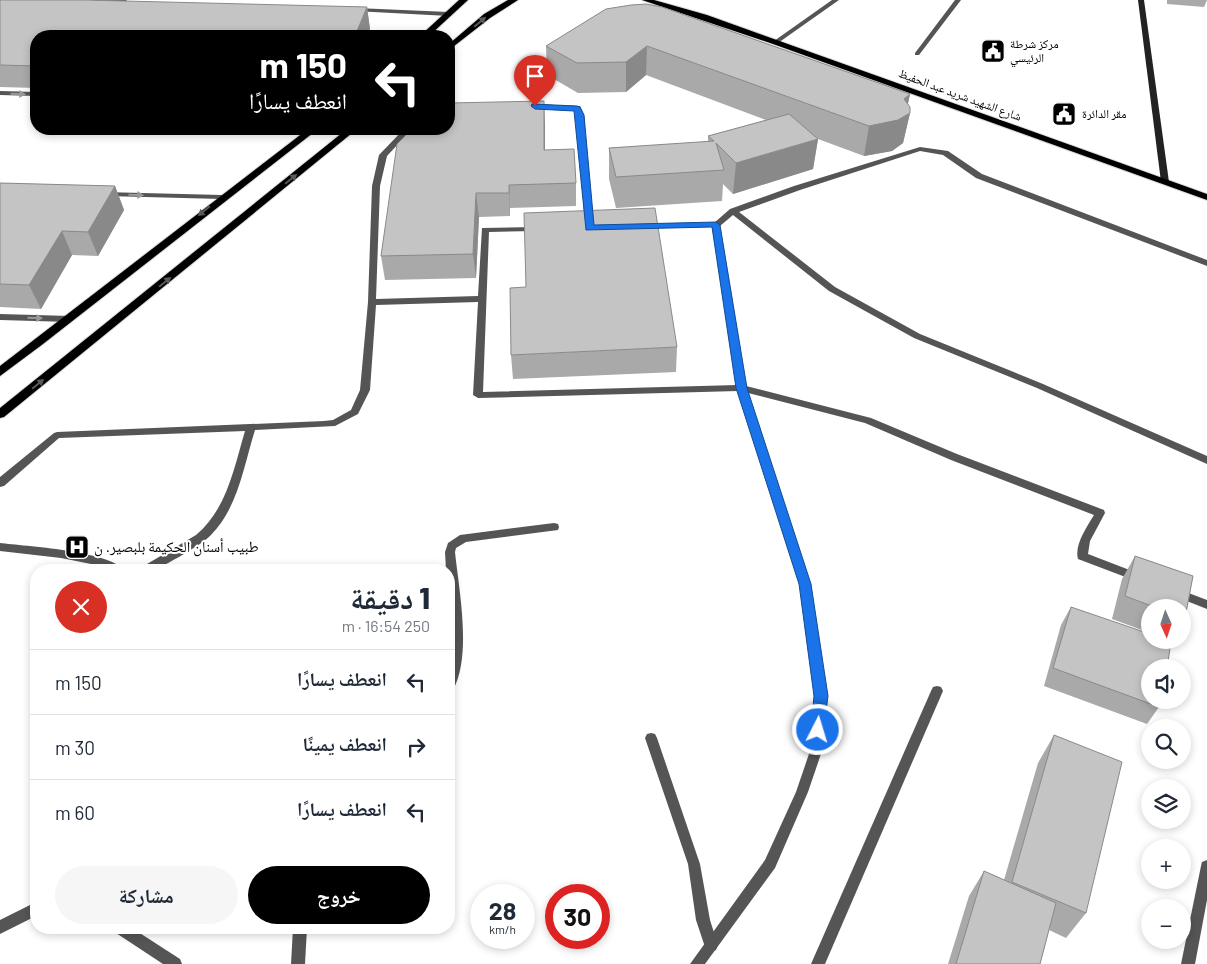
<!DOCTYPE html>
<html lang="ar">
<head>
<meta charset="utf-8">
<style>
  :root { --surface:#fff; --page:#f6f6f7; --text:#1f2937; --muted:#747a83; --line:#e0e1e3; --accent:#000 }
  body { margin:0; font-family:Barlow,"Noto Naskh Arabic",sans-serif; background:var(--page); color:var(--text); direction:rtl; height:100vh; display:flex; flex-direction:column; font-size:19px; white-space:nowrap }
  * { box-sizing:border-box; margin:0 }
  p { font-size:16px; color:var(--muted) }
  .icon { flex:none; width:28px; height:28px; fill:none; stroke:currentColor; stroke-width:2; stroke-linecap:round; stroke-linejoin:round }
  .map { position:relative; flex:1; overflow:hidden; direction:ltr }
  .sheet { position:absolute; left:30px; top:564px; width:425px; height:370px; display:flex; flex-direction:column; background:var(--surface); border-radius:20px; box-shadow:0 2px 8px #0003; direction:rtl }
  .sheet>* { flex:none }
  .hud { position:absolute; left:30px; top:30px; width:425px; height:105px; border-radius:20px; box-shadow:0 2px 8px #0003; direction:rtl; background:#000; color:#fff; overflow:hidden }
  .needle { width:32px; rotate:177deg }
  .controls { position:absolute; left:1141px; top:599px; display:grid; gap:10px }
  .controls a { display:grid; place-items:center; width:50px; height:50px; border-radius:50%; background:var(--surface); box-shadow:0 2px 8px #0003; font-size:25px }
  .speed { position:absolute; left:470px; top:884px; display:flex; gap:10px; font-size:25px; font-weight:700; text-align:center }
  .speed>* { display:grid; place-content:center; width:65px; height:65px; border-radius:50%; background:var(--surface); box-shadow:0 2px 8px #0003; line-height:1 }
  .speed small { font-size:12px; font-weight:400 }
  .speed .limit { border:8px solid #d22; background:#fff; color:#111 }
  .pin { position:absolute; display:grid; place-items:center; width:42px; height:42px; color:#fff; margin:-51px -21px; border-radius:50% 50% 50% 0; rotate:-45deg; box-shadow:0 0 5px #0007 }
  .pin .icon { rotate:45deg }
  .me { position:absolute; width:55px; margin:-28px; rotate:5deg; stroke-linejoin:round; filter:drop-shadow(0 0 4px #0008) }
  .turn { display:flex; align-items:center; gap:18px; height:105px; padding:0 25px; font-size:22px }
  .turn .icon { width:65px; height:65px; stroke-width:2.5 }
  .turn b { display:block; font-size:35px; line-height:42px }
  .round { display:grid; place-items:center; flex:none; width:52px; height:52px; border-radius:26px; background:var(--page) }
  .overview { display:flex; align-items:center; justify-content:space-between; height:85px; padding:0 25px }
  h1 { font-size:30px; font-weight:800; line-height:38px }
  .primary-button { display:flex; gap:10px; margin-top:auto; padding:10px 25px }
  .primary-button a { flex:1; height:58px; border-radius:30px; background:var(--accent); color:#fff; font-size:20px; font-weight:800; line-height:58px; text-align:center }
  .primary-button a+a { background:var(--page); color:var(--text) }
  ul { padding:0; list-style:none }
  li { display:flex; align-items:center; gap:15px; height:65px; padding:0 25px; border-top:1px solid var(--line) }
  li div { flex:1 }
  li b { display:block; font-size:19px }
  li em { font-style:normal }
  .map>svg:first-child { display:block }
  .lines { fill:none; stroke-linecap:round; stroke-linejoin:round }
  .primary-casing { stroke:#dbdbdb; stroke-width:2 }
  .lane { fill:#555; fill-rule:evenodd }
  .street { fill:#555; fill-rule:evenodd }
  .secondary { fill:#222; fill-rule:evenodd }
  .primary { fill:#000; fill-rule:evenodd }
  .wall { fill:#a9a9a9 }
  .shaded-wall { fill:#898989 }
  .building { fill:#c4c4c4; stroke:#898989 }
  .oneway { fill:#595959 }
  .oneway2 { fill:#999 }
  .route { fill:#1a73e8; stroke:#114b97 }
  .labels { text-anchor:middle; stroke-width:4; stroke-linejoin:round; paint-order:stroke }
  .far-poi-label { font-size:12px; fill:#000; stroke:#fff; text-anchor:start }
  .far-street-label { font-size:12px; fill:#000; stroke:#fff }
  .poi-label { font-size:15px; fill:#000; stroke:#fff; text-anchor:start }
</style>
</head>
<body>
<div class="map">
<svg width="1207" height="964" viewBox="0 0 1207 964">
  <rect width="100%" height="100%" fill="#fff"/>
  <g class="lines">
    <g class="primary-casing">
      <g id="primary">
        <path d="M459,0h9l-39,36h-9z"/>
        <path d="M508,0h10l-28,18 -41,32v-6l35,-30z"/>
        <path d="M642,0h12l53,15 500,179v6l-434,-156z"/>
        <path d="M308,129h10l-275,215 -43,32v-10z"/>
        <path d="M347,129h10l-353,288 -4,1v-10z"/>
      </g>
    </g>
    <g class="lane">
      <path d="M955,0h6l-42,55h-4v-2z"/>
      <path d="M554,523l4,1 1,3 -1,3 -92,12 -10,6 -1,4c4,39 17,103 -2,138l-4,1 2,-47 -2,-74h-3l-1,-18 3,-9 12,-8z"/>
      <path d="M937,686l4,1 2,4 -118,273h-14l120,-273 2,-4z"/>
      <path d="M651,733l4,1 2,4 43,126 10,56 8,25 -2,5 -5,2 -5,-2 -10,-30 -8,-56 -43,-126 2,-4z"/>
    </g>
    <g class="street">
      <path d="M92,0h34l1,1 -3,2 -29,-1z"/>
      <path d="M832,0h7l-61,43h-4v-2z"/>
      <path d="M356,8l93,4 3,2 -3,2 -95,-5v-2z"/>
      <path d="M0,91l36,1v4l-36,-1z"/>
      <path d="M532,104l45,2h3l4,9 9,108 -1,2h-3l-4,-2 -9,-108 -2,-5 -44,-3v-2z"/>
      <path d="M404,129h8l-25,27 -7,30 -4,113 102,-3 4,-68 55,-1 4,2 -4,2 -48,1 -6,160 254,-7 -25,-158 -66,1 -4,-2 1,-2 71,-1 16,-14 64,-23 126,-39 28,4 34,23 225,86v6l-231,-88 -33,-23 -23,-4 -120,39 -61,22 96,75 85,47 123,50 164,72v8l-170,-76 -123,-50 -85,-47 -96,-76 -13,11 26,160 125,32 86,36 147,56 1,3 -15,28 -2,13 52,20 1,3 -1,3 -4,1 -58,-22c-4,-14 9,-32 16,-44l-143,-55 -86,-37 -117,-30 62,191 17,112 -4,52 -15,44 -33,76 -70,96h-15l75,-104 31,-68 15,-44 4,-52 -15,-112 -62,-193 -260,7 -5,-3 5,-93 -102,3 -6,85 -12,24 -23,12 -80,4c-11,35 -17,78 -44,105 -9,9 -21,15 -32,22 -15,8 -21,13 -38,13l1,-3 54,-32c31,-26 38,-67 49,-104l-186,7 -55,48 -4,1v-10l54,-44 3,-1 267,-11 9,-1 18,-10 9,-20 8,-88 4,-116 7,-31z"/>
      <path d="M103,192l119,3 4,2 -4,2 -116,-3h-3z"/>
      <path d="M0,314l70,2 4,3 -4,3 -70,-2z"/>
      <path d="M0,543c24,3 111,8 123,27h-15l-17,-6 -30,-6 -61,-7z"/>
      <path d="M1178,589l29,11v9l-33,-13 -1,-3 1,-3z"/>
      <path d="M1207,860v40l-12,64h-14l20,-98 1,-4z"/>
      <path d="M36,902v14l-36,18v-14z"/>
      <path d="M114,928h18l48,31 2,5h-19l-47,-31z"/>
      <path d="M293,928h14l-2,36h-14z"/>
    </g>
    <path class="secondary" d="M1138,0h6l25,182 -4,2 -4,-2z"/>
    <use href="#primary" class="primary"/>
  </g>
  <g class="wall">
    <path d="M0,0l367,7 3,22 -3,7h-331v52l-36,-1z"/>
    <path d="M1167,0h40l-3,7 -37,-3z"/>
    <path d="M631,5l279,89 -2,10 2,9 -7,30 -11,8 -28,5 -46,-17 -5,30 -80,25 -10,-10 -1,17 -106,7 -7,-29v-31l99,-6v-6l58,-16 -120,-45 -20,17 -48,1 -31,-18 -1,-29z"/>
    <path d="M545,124v26l31,33v23l-66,2v8l-31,1 -3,61 -91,2 -4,-24z"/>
    <path d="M0,183l115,3 9,24 -26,46 -26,-1 -31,54 -41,-2z"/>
    <path d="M677,347l-1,25 -163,7 -2,-24z"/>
    <path d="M1135,556l58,20 -8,42 -3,4v-14h-32v25l-38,-14 10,-40z"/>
    <path d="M1071,607l88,100 -12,17 -103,-38 17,-61z"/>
    <path d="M1054,735l32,178 -20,25 -17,-8 -9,34h-92l21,-68 15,-25 20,9 34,-117z"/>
  </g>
  <g class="shaded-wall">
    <path d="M367,7l3,22 -3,7h-12z"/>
    <path d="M647,46l-1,29 -20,17v-30z"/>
    <path d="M910,94l-5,22 5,-3 -7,30 -11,8 -28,5 5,-30z"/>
    <path d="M544,101l1,23v49l-1,-23z"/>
    <path d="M818,139l-5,30 -80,25 3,-31z"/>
    <path d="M509,185l1,23v8l-1,-23z"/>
    <path d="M115,186l9,24 -26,46 -10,-24z"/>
    <path d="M476,193l3,24 -3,61 -3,-24z"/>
    <path d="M62,231l10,24 -31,54 -12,-24z"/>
  </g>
  <g class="building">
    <path d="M0,0h84l283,7 -12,29h-319v30l-36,-1z"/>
    <path d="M646,4l16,3 248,87 -6,5 6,8v6l-12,7 -29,6 -222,-80 -21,16 -49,1 -31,-17 60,-37 25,-4z"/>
    <path d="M544,101v49l30,-1 2,34 -67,2v8h-33l-3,61 -92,2 16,-112 15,-15h37v-26z"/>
    <path d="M789,114l29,25 -82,24 -20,-20 8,27 -108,7 -7,-29 105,-7 -6,-5z"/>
    <path d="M0,183l115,3 -27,46 -26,-1 -33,54 -29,-1z"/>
    <path d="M655,208l22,139 -166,8 -1,-67 16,-1 -2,-74z"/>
    <path d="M1135,556l58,20 -8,42 -3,-2v-8h-25l-32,-12z"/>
    <path d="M1071,607l79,27v6h16l5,2 -4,26h-17v32h10l-1,7 -106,-39z"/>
    <path d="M1054,735l68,27 -36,151 -74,-31z"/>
    <path d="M984,871l72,32 -16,61h-84z"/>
  </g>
  <defs><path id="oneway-solid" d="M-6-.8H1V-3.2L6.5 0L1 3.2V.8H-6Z" transform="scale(1.25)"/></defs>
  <g class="oneway">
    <use href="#oneway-solid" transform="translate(480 22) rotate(-40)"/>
    <use href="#oneway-solid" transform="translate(291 179) rotate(-39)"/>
    <use href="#oneway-solid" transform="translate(204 211) rotate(141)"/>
    <use href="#oneway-solid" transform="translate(165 282) rotate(-39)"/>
    <use href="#oneway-solid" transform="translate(38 384) rotate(-39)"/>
  </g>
  <g class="oneway2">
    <use href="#oneway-solid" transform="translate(18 94) rotate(2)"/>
    <use href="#oneway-solid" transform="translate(136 195) rotate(1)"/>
    <use href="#oneway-solid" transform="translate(35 318) rotate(2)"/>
  </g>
  <path class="route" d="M532,104l45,2 3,1 4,8 10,110 122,-3 4,3 27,163 64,196 17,112 -5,39 -5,2 -5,-2 -2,-5 3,-34 -15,-112 -63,-196 -24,-161 -126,3 -12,-119 -39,-2 -4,-3z"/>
  <defs>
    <g id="civic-square" transform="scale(1.25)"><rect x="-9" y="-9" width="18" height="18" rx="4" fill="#000" stroke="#fff"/><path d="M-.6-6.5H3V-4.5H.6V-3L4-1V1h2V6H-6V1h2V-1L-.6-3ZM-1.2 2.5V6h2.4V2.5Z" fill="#fff"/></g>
    <g id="hospital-square" transform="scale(1.25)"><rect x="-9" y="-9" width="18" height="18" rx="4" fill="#000" stroke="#fff"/><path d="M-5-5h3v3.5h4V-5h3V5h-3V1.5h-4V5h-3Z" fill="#fff"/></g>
  </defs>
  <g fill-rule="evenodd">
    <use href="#civic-square" x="993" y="51"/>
    <use href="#civic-square" x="1064" y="114"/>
    <use href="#hospital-square" x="77" y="547"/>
  </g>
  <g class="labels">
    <g class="far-poi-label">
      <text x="1010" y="48">مركز شرطة<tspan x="1010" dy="14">الرئيسي</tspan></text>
      <text x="1082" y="118">مقر الدائرة</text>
    </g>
    <g class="far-street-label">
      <text transform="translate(960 95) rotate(20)" y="4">شارع الشهيد شريد عبد الحفيظ</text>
    </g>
    <g class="poi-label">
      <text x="94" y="552">طبيب أسنان الحكيمة بلبصير. ن</text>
    </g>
  </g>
</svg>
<div class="controls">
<a><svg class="needle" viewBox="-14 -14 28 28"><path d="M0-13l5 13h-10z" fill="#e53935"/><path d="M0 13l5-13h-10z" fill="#747a83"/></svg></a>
<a><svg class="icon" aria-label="sound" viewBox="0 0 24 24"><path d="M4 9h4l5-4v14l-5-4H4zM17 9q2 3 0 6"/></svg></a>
<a><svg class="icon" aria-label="search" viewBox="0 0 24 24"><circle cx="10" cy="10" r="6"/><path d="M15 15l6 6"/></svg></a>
<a><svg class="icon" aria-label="layers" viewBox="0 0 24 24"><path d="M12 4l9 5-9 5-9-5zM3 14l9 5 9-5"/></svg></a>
<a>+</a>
<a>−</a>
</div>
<div class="speed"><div>28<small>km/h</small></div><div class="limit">30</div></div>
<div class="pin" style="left:535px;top:106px;background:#d93025"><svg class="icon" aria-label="arrive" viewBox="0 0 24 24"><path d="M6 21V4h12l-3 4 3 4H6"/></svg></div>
<svg class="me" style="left:818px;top:730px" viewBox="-20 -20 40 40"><circle r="17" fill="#1a73e8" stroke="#fff" stroke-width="3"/><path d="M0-11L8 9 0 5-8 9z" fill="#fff"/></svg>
<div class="hud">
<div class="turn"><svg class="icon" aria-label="left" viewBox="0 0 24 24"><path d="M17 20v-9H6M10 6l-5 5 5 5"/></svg><div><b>150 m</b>انعطف يسارًا</div></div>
</div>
<section class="sheet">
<div class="overview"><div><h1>1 دقيقة</h1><p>250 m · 16:54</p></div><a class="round" style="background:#d93025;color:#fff"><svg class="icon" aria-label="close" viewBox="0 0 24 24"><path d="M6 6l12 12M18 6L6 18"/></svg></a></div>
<ul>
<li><svg class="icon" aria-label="left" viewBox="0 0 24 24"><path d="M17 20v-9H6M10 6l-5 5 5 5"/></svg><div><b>انعطف يسارًا</b></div><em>150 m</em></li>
<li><svg class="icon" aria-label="right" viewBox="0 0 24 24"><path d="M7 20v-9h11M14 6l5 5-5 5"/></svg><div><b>انعطف يمينًا</b></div><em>30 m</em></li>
<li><svg class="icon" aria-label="left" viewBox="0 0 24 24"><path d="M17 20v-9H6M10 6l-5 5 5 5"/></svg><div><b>انعطف يسارًا</b></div><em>60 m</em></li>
</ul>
<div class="primary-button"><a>خروج</a><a>مشاركة</a></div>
</section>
</div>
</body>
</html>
